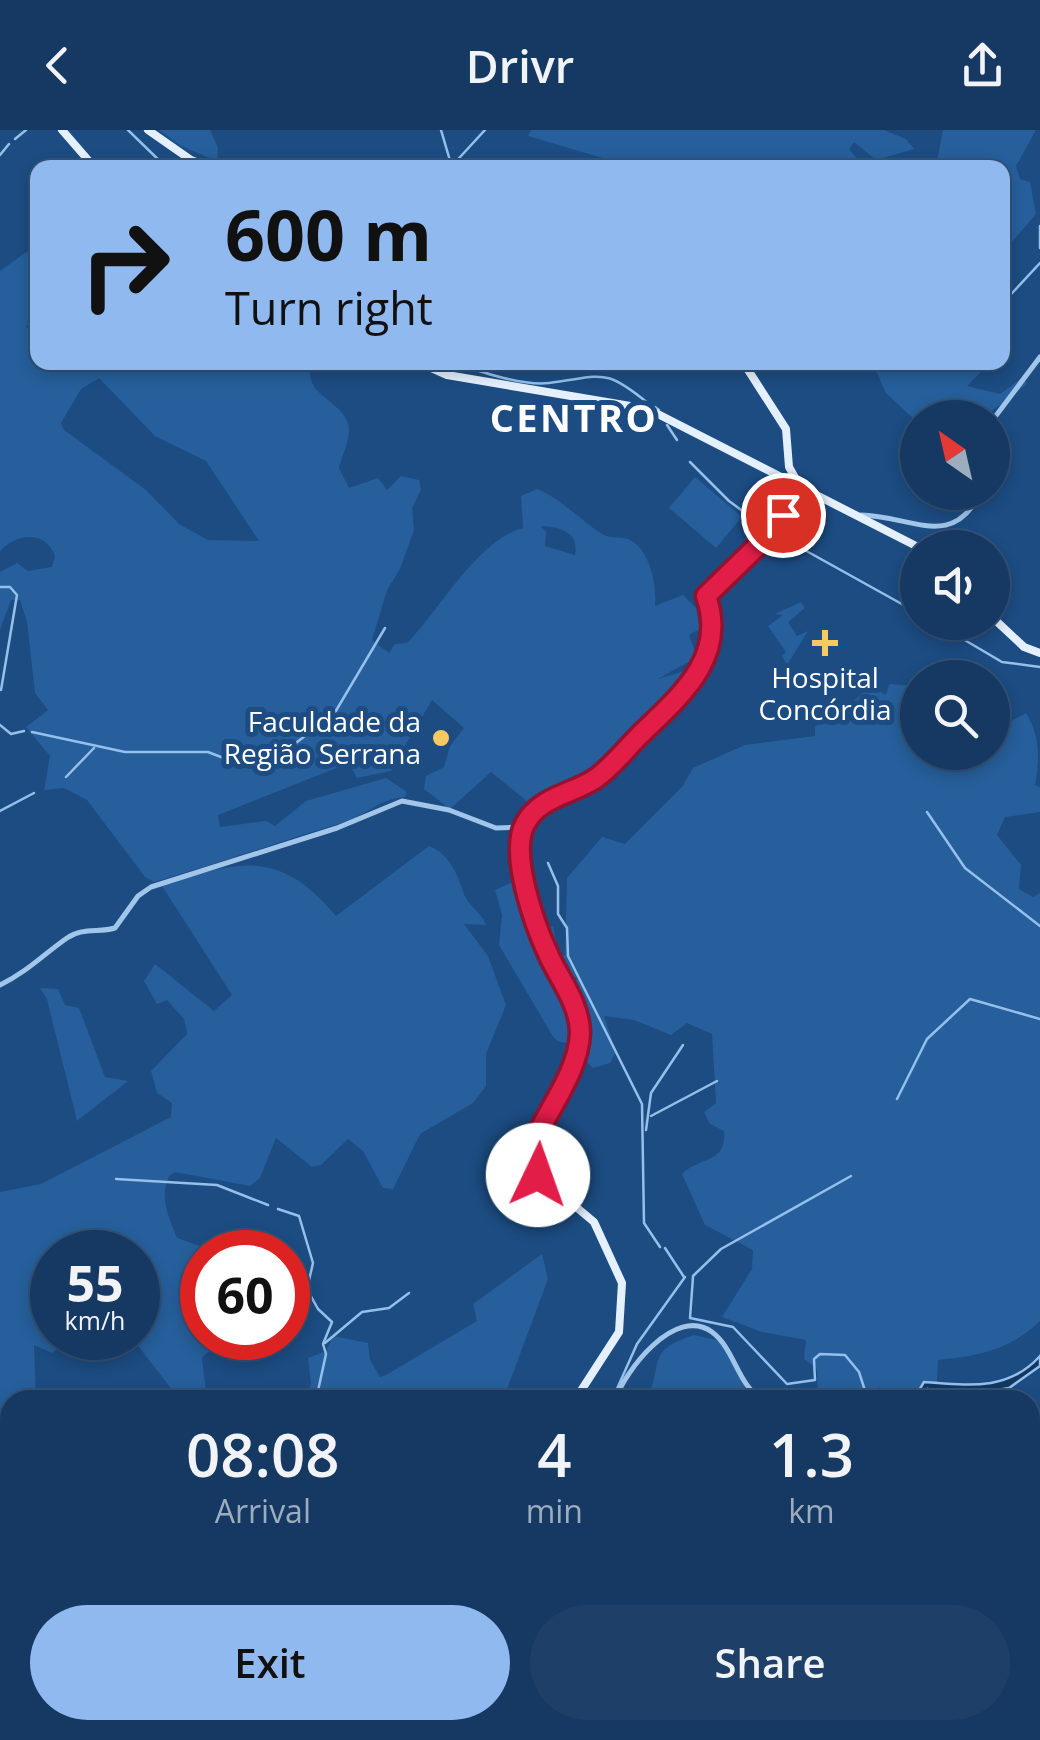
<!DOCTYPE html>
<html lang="en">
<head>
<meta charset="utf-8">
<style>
  :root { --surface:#153962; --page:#1e4068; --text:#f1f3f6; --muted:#9dacbe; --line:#345377; --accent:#90b9f0 }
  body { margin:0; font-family:"Open Sans",sans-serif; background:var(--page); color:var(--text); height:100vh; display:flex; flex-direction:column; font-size:38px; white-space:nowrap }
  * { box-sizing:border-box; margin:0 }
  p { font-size:32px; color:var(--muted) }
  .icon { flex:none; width:55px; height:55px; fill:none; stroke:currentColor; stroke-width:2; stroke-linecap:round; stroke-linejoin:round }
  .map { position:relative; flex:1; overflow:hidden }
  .panel { position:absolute; left:0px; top:1260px; width:1040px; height:350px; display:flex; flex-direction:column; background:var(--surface); border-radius:30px 30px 0 0; box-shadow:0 5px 15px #0003,0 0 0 2px var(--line) }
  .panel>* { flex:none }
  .guide { position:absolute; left:30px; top:30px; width:980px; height:210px; border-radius:20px; box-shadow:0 5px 15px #0003,0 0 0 2px var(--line); background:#90b9f0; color:#111; overflow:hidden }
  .needle { width:65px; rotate:326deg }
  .controls { position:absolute; left:900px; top:270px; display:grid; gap:20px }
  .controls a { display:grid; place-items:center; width:110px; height:110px; border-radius:50%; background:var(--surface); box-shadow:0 5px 15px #0003,0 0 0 2px var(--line); font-size:50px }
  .speed { position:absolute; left:30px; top:1100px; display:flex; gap:20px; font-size:50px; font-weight:700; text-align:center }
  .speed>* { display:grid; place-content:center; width:130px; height:130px; border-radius:50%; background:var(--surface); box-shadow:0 5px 15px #0003,0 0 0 2px var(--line); line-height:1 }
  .speed small { font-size:25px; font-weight:400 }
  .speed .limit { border:15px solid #d22; background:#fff; color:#111 }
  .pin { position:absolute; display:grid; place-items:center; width:85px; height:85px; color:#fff; margin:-42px; border:5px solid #fff; border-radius:50%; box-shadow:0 2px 10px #0007 }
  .me { position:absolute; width:110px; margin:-55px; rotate:3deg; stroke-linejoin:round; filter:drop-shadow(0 0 8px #0008) }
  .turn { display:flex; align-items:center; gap:35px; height:210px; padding:0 30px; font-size:45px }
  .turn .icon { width:130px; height:130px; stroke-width:2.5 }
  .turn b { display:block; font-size:70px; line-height:85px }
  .eta { display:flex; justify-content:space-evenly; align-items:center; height:170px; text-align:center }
  .eta b { font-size:60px; font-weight:600; line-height:70px }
  .button { display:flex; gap:20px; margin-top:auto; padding:20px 30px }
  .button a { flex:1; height:115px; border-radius:60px; background:var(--accent); color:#111; font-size:40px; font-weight:600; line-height:115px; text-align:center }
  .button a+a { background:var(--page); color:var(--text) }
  header { display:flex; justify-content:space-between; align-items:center; height:130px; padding:0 30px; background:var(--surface); font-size:45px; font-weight:600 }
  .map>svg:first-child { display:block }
  .green { fill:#265f9b; fill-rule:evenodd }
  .water { fill:#133761; stroke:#95c0ec; stroke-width:2.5 }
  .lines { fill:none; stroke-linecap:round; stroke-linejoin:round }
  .stream { stroke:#95c0ec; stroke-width:2.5 }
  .minor { stroke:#a2c5ea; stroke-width:5 }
  .major { stroke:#e5f0fe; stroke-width:8 }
  .route-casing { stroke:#92132f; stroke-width:25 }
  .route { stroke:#e11d48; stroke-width:18 }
  .poi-dot { fill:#fac860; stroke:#1c4c82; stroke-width:4 }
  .labels { text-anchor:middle; stroke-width:10; stroke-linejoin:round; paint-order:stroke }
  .poi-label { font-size:28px; fill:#fff; stroke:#1c4c82 }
  .district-label { font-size:38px; font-weight:bold; letter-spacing:2.5px; fill:#fff; stroke:#1c4c82 }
</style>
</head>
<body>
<header><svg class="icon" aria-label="back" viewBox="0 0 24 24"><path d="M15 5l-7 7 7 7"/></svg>Drivr<svg class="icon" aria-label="share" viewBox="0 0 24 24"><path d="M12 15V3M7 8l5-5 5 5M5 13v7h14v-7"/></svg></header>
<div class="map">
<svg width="1040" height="1610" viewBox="0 0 1040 1610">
  <rect width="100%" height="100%" fill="#1c4c82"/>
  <g class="green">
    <path d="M159,0h51l8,18 -1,13 -36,-15z"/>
    <path d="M531,0h353l22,9 8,10 -38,11 -22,-18 -5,7 15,18 -267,1 9,-9 -78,-23z"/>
    <path d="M943,0h93l-20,36 4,13 10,3 6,32 -24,28 -9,4 -1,-78 -66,-1z"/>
    <path d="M32,118l5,1v71l-11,6 11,13 1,23 28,5 3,-5 228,1 13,10c-1,24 38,31 39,56 0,14 -7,27 -10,39l10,20 29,-10 9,12 14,-14 18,4 2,10 -9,18 2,22 -14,39 -13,21 -15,50 17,13 6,-9 12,-1c32,-32 70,-103 116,-115l-2,-32 16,-7c25,10 43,31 65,45 9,6 21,1 30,7 19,12 25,46 23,65l28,-11 13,13 4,21 -11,6 8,22 -39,22 43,-13 -101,105 -71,32 -38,-31 -41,37 -26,-20 2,-13 18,-9 6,-21 14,-18 -32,-28 -28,47 3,3 -16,21 -34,7 -8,-15 -131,52 2,12 46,-6 9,5 31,-25 80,-23 21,14 -2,5c-25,1 -41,20 -64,26 -63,19 -124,41 -187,59l-9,-5 -58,-77 -23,-12 -20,2 6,-34 -24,-29 22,-17 -13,-17 -8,-71 -7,-22h-9l-11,30v-58l17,-9 11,8 24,-4 3,-11c-9,-26 -40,-23 -55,-4v-281zM99,248l56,58 51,25 53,80 -51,-1 -29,-16 -33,-34 -82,-60 -3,-7 20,-34zM541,396c20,1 38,6 34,29l-30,-9 1,-14z"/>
    <path d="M872,232l118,1 -23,23 33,8 23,-17 4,7 -39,30 -4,-8 -24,11 -42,1 -1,4 -31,-29z"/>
    <path d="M695,347l47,40 -26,31 -47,-40z"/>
    <path d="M801,472l4,6 -17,14 9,14 11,-5 -21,34 -5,-9 4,-4 -18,-26 15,-11 -8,-1z"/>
    <path d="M889,554l28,2 1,66h74l1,-34 18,3 15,-8c14,22 14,47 9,72l5,2v25l-35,5 -8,18 24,30 -2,24 14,8 7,-4v428c-30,29 -62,35 -102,39l-1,22h-9l-15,18h-20l-14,-13 -5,8h-12l-1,5 -43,-3 -1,-28 -13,-10 2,-19 -44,-8 -40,-15 30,-48 1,-19 -48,-25 -23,-51c18,-18 45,-10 42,-43l-14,-7 -6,-12 12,-9 -4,-69 -25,-11 -16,12 -37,-15 -30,-4 12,36 -6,11 -17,5 -7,-7 -1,-30 -15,-35 7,-18 -24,-8 -15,-37 15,-7 5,26 7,4 2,-78 35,-41 23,7 57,-57 11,-19 52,-23 70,-9v-9l22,-19 4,4 30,-26 15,9z"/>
    <path d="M429,716c21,9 27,26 34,45 4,15 19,21 23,34l-22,-1 24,32 18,49 -20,49v32l-13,17 -53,31 -27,55 -10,-1 -20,-37 -15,-12 -27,26 -9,2 -36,-29 -16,40 -10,8 -75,-14 -6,4c-10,21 0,42 8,62l41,14h-16v86h38l-26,8 -12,12 5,42h-27l-48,-62h6v-86h-86v86l16,2 -16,13 -18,-8 2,55h-26v38l-10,-3v-243l41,-8 130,-67 1,-14 -15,-10 -6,-22 36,-37 -3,-15 -17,-19 -10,4 -13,-23 11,-17 59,47 18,-16 -70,-109c74,-24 116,-40 174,30z"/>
    <path d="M517,750l24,77 30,64v23l-14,-3 -5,-6 -53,-90 3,-30 -7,-25z"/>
    <path d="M40,858l18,1 7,16 14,3 26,69 23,4 -51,40 -30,-122z"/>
    <path d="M542,1124l6,25 -45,121h-199l7,-16 -3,-26 18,-7 7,-15 35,7 2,17 10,17 6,-2 91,-54 -4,-17z"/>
    <path d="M694,1205l31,7 33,58h-112c19,-34 -3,-49 48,-65z"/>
    <path d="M1040,1291v108l-10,3v-87l8,1z"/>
    <path d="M10,1481v119h231l-21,10h-220v-115z"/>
    <path d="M1030,1521l10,3v86h-12l-5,-10h7z"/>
    <path d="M514,1600h250l-6,10h-256z"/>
    <path d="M829,1600h140l3,10h-143z"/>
  </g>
  <path class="water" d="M1040,1226v10l-31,22 -66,11 -15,-10 -6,11h-9l11,-18c42,3 84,10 116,-26z"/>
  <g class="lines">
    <g class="stream">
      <path d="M128,0l39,38"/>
      <path d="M441,0l10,34"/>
      <path d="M15,9l11,-9"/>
      <path d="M0,25l9,-11"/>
      <path d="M450,38l35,-38"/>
      <path d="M1040,96v22"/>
      <path d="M1002,174l38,-41"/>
      <path d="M457,232c23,11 68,24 92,21 55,-7 55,-16 100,21"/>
      <path d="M655,277l4,3"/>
      <path d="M667,295l10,15"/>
      <path d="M690,332l39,39 38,28"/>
      <path d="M774,403l144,80"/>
      <path d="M0,457h10l7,8 -16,95"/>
      <path d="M934,492l68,40 38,5"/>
      <path d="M0,595l11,9 13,-3"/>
      <path d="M32,602l93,20h83l31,12 18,1 23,-10 54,-41 51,-86"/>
      <path d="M66,647l28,-29"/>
      <path d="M0,681l34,-18"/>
      <path d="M927,682l38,56 75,58"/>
      <path d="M548,733l10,23v28l9,14 1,28 74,148 2,119 16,24"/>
      <path d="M897,969l30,-60 43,-40 70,20"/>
      <path d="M651,986l66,-35"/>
      <path d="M646,1000l5,-37 32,-48"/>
      <path d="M116,1049l101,6 51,20"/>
      <path d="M278,1079l21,7 14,47 -6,26 11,20 14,13 -9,22 3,10 -10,46"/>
      <path d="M665,1118l19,29"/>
      <path d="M693,1146l28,-27 130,-73"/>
      <path d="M693,1147l-3,41 43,9 54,57 28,-4 -1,-21 6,-5 25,1 14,17 9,28"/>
      <path d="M325,1213l37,-31 27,-4 20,-15"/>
      <path d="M612,1270l25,-56 48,-67"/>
      <path d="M0,1307l10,5"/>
      <path d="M1030,1392l10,-1"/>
      <path d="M1030,1475l10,2"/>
      <path d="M368,1600l2,10"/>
      <path d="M50,1610l6,-10"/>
      <path d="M734,1610l6,-10"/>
    </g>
    <g class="minor">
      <path d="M992,291l48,-64"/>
      <path d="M992,305v33"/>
      <path d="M861,385c51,1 91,36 120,-23"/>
      <path d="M0,855c27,-13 44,-31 67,-47 16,-11 32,-5 48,-10l23,-32 13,-9 186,-59 65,-27 47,9 47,18 27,-1"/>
      <path d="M615,1270c10,-29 60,-95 97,-68 23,17 25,53 51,68"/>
      <path d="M0,1383h10"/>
      <path d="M960,1600l1,10"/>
      <path d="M77,1610l4,-10"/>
    </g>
    <g class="major">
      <path d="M62,0l33,38"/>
      <path d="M148,0l43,30 20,8"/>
      <path d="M418,232l29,13 201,34 272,139"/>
      <path d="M743,232l43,67 3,38 9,16"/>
      <path d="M992,487l32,30 16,6"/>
      <path d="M575,1270l44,-68 3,-49 -28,-61 -56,-47 -7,-14 1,-16 45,-92 3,-22 -11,-37 -30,-65 -20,-69 4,-33 26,-27 49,-24 102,-102c11,-25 15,-52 6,-78l64,-62 30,-47"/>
      <path d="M500,1610l11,-10"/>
    </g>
  </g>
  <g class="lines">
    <g class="route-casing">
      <path id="route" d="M538,1045l-7,-14 1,-16c15,-34 47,-74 48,-112 0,-28 -20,-53 -31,-77 -14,-30 -40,-102 -24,-132 14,-27 47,-30 70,-45 16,-11 30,-29 44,-43 40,-39 89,-78 67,-140l64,-62 13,-19"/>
    </g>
    <use href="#route" class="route"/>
  </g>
  <g class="poi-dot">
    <path d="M820 498h10v10h10v10h-10v10h-10v-10h-10v-10h10z"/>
    <circle cx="441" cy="608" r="10"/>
  </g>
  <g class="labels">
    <g class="poi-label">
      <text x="825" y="558">Hospital<tspan x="825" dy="32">Concórdia</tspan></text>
      <text x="421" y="602" text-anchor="end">Faculdade da<tspan x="421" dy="32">Região Serrana</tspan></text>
    </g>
    <g class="district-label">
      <text x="574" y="302">CENTRO</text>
    </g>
  </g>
</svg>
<div class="controls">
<a><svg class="needle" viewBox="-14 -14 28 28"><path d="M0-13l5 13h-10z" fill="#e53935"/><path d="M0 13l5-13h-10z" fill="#9dacbe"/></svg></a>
<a><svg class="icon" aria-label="sound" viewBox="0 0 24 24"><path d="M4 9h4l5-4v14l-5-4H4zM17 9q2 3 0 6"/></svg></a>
<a><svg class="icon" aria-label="search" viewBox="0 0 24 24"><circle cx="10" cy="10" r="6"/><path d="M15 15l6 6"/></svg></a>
</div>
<div class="speed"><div>55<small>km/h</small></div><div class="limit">60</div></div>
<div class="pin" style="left:783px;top:385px;background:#d93025"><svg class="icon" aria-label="arrive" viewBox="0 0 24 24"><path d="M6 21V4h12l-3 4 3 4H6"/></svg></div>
<svg class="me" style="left:538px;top:1045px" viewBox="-20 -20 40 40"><circle r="19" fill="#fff"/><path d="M0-13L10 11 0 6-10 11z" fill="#e11d48"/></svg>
<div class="guide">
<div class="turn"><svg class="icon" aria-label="right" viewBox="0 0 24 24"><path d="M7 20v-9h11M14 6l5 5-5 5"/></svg><div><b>600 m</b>Turn right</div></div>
</div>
<section class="panel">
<div class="eta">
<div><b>08:08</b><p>Arrival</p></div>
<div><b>4</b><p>min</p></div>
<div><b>1.3</b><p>km</p></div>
</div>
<div class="button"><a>Exit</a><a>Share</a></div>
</section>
</div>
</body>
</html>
